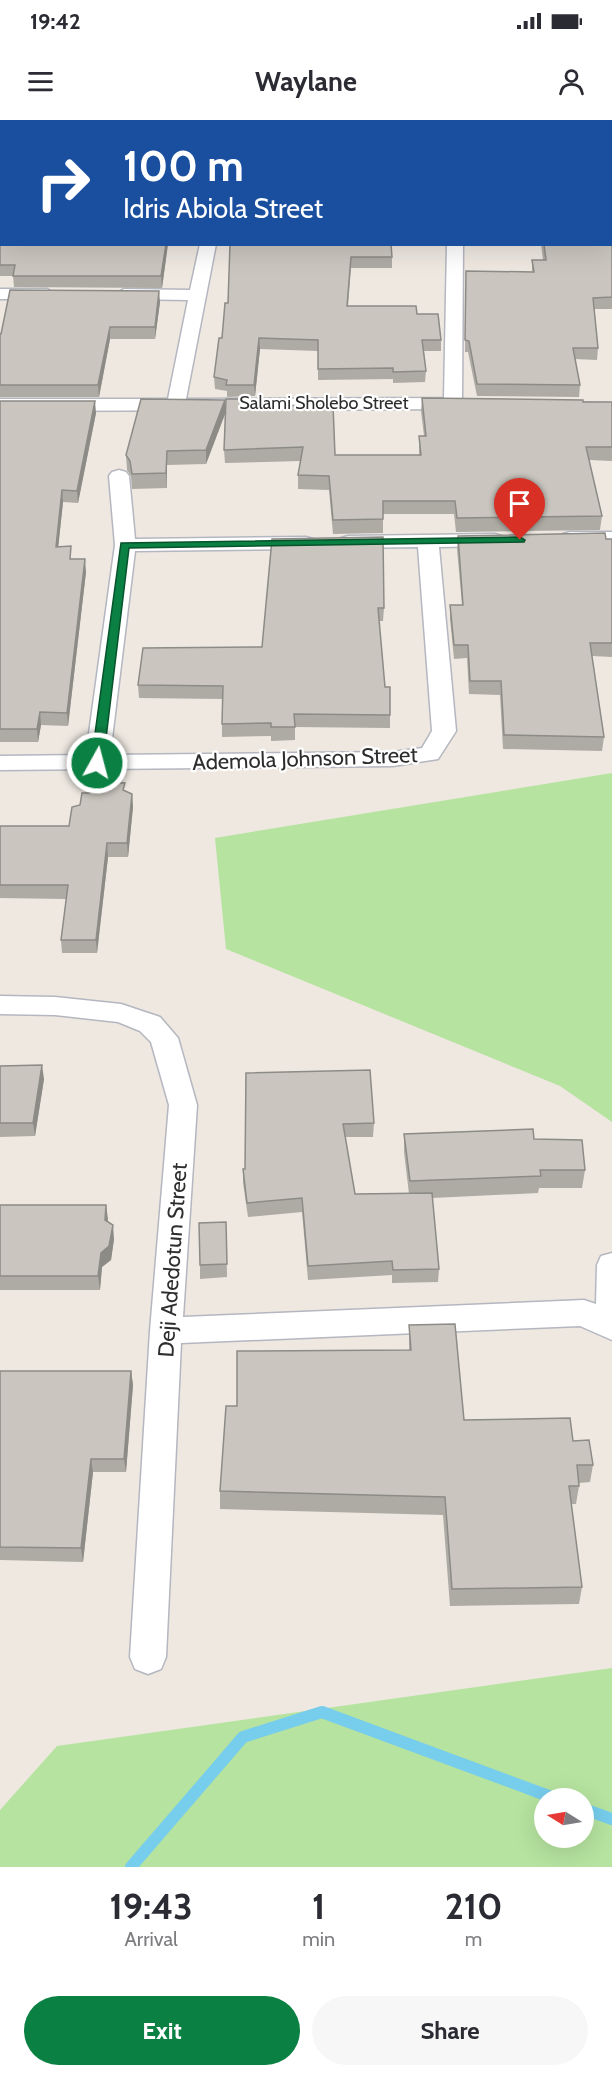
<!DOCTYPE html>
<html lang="en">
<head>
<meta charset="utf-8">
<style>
  :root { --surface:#fff; --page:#f7f7f7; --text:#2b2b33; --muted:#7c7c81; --accent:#0b8043 }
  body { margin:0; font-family:Cabin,sans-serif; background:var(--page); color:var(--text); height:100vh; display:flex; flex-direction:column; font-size:22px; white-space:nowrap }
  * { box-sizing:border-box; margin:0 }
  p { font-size:20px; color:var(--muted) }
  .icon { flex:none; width:33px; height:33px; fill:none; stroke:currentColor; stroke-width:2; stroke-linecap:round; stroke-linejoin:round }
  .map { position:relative; height:1747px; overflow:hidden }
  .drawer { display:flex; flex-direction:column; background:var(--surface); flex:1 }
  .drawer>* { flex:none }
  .hud { position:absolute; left:0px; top:0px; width:612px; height:126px; box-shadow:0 6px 24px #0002; background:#1a4fa0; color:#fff; overflow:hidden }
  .needle { width:39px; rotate:281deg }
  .fabs { position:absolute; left:534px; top:1668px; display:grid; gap:12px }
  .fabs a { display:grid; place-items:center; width:60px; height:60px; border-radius:50%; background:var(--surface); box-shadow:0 6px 24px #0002; font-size:30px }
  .pin { position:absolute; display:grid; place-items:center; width:51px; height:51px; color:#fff; margin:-62px -26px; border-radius:50% 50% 50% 0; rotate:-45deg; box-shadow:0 0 6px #0007 }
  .pin .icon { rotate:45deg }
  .me { position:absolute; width:66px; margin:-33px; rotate:7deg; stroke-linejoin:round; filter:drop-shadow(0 0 4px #0008) }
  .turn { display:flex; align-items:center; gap:21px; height:126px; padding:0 24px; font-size:27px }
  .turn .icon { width:78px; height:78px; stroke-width:2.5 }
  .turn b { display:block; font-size:42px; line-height:51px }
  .eta { display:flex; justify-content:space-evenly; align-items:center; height:102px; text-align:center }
  .eta b { font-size:36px; font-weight:700; line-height:42px }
  .action { display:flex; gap:12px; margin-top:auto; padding:12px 24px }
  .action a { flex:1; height:69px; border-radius:36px; background:var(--accent); color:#fff; font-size:24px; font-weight:700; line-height:69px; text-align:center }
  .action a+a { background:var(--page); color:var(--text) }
  .status { display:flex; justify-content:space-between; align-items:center; height:42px; padding:0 30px; background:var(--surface); direction:ltr }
  .status svg { height:16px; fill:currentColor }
  header { display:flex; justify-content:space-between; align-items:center; height:78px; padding:0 24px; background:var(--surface); font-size:27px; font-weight:700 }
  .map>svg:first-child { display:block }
  .green { fill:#b6e39f; fill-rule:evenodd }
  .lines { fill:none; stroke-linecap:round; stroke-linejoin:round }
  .stream { stroke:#77cdec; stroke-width:12 }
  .minor-casing { stroke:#b4b7c0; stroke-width:3 }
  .minor { fill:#fff; fill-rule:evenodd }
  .wall { fill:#aeaaa4 }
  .shaded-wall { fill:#8d8b86 }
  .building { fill:#cac6bf; stroke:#8d8b86; stroke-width:1.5 }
  .route { fill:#0b8043; stroke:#07532c; stroke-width:1.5 }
  .labels { text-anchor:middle; stroke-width:4.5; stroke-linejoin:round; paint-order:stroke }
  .far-street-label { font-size:18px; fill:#2d2d2d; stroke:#fff }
  .street-label { font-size:22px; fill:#2d2d2d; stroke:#fff }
</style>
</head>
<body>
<div class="status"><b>19:42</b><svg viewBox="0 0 49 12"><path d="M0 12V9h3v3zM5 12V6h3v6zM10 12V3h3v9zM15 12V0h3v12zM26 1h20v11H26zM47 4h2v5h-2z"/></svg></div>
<header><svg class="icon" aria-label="menu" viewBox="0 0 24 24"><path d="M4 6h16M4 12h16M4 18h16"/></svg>Waylane<svg class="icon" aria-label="person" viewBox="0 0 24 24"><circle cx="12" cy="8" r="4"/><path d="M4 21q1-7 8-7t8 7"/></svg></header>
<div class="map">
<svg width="612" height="1747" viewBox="0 0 612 1747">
  <rect width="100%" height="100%" fill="#eee8e1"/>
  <g class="green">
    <path d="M612,653v349l-52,-36 -334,-137 -11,-111z"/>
    <path d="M612,1548v199h-612v-57l57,-64zM544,1678h40v40h-40z"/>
  </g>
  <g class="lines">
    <g class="stream">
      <path d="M584,1689l28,10"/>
      <path d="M131,1747l112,-130 79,-25 232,86"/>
    </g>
    <g class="minor-casing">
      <g id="minor">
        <rect x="454" y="0" width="14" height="2"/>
        <path d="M200,124h16l-30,155 258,-1 3,-154h16l-1,155 5,4 -2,4 -7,2 -458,2v-12h168l20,-99 -64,-1 -8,-5 8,-5 66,1z"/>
        <path d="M0,169h47l8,5 -8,5h-47z"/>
        <path d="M119,350l7,2 3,4 6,63 171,-2 7,2 3,4 -3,4 -7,2 -171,2 -25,204 283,-3 29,-4 10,-17 -14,-184 -70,1 -7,-2 -3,-4 3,-4 7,-2 147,-2 7,2 3,4 -3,4 -7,2 -56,1 17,184 -18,28 -45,7 -393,4v-14l86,-1 29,-210 -6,-69 3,-4z"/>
        <path d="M570,412h42v12l-49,-2 -3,-4 3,-4z"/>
        <path d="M0,876l55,1 66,7 39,13 18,21 19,67 -14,212 401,-17 12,4 1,-39 4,-9 11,-3v87l-32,-14 -399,17 -15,314 -5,12 -13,5 -13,-5 -5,-12 20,-326 19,-226 -18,-63 -11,-11 -22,-9 -63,-7 -55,-1z"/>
      </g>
    </g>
    <use href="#minor" class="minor"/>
  </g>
  <g class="wall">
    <path d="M0,0l2,2v122h166l-6,44 -148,-1 -1,-11h-13z"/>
    <path d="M505,0h107v189h-18l4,39 -1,12 -22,-1 5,26 -1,12 -102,-1 -9,-44h-3l1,-81 66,1v-12h11l-2,-16h69v-122h-105z"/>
    <path d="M230,124l162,13v11h-41l-3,38 69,8 24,26v11h-17l2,20 -1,11 -32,1v-4l-75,1v-29l-58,-2 -5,47 -28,1v-6l-12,-2 -1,-12 14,-74z"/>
    <path d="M160,182l-5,37h-45l-11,58h-99v-63z"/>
    <path d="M422,278l190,4v59l-23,-1 13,56 -2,14 -144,2 -2,-18h-71v19l-50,1 -4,-44 -31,-1v-14l3,-14 -76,2 -1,-13 29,-51v7l82,49h84v-19h5l-3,-25z"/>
    <path d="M225,280v14l-19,50 -39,1v23l-35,1 -1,-13 -4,-6 -1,-15z"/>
    <path d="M0,281l96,12 -18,90 -15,-1 -5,45 28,25 -18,154 -27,-1 -3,17h-38z"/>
    <path d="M458,416l154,3v118l-20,-1 12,81 -2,14 -99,-2 -3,-54 -31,-1 -2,-36 -13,1 -4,-40v-14h12l-5,-56z"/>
    <path d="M272,419l112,69 -1,13h-4l6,66 5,28v13l-95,-1v13l-24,1v-5l-49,1v-38l-83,-1 -1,-13 124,-38z"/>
    <path d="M125,671l7,3 1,13 -5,50h-20l-11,96h-35l-1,-13 5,-41 -66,-1v-72h69z"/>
    <path d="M0,946l44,13 -9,57 -35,1z"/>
    <path d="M246,953l128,50 -1,14h-28l10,57h54l-5,-42v-18l130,5 51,31 -3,18h-43l-1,5 -106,5 7,71 -1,13 -46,1v-8l-84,5 -6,-68 -54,5 -5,-34v-14h2z"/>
    <path d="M0,1085h106l1,17 7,17 -3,21 -9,7 -2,23h-100z"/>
    <path d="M226,1102l1,55 -27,2v-14z"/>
    <path d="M409,1205l55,95 109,21 20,24 -3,17 -11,1v3l-3,18h-5l11,83 -3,17 -129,2 -7,-91 -223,-6v-18l17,-85 172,-56z"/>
    <path d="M0,1251h131l2,14 -7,87h-33l-10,90 -83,-2z"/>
  </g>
  <g class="shaded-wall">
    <path d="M2,24v11h-2v-10z"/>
    <path d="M166,124h2l-6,44 -1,-12z"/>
    <path d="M159,171l1,11 -5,37v-12z"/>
    <path d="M110,207v12l-11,58 -1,-12z"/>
    <path d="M259,218l1,11 -5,47 -1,-11z"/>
    <path d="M225,280v14l-19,50v-14z"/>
    <path d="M95,281l1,12 -18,90 -1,-12z"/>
    <path d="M167,331v37l-1,-15z"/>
    <path d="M62,370l1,12 -6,57 -1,-12z"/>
    <path d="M85,439l1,13 -18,154 -1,-13z"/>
    <path d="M40,592l1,13 -3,17 -1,-13z"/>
    <path d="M132,674l1,13 -5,50 -1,-14z"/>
    <path d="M107,723l1,14 -11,96 -1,-13z"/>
    <path d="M42,945l2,14 -9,57 -2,-13z"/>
    <path d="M106,1085l2,14 -2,15 -1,-14z"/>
    <path d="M113,1105l1,14 -3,21 -9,7 -2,23 -2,-14 3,-23z"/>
    <path d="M131,1251l2,14 -7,87 -2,-13z"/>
    <path d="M91,1339l2,13 -10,90 -2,-14z"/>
  </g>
  <g class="building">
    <path d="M0,0h42l-1,2h-39v22l-2,1z"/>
    <path d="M109,0h55l1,2h-56z"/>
    <rect x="305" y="0" width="44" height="2"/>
    <path d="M471,0h23l-1,2h-22z"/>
    <path d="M507,0h105v177l-19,1 5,50h-25l7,37 -103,-1 -8,-43 -4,-1 1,-69 68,1 -2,-12h14l-2,-16h66v-122h-102z"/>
    <path d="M0,35h2v89h164l-5,32h-148l2,-11h-15z"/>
    <path d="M230,124h161l1,13h-41l-4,49h69l1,8h21l3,26h-19l4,31 -33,1v-4l-75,1v-29l-59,-2 -5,47h-28l1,-5 -13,-3 5,-39h3l3,-35h3z"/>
    <path d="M10,170l149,1 -4,36h-45l-12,58h-98v-51h1z"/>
    <path d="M422,278l161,2v2h29v45h-26l16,69 -145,2 -2,-17h-72v18l-50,1 -4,-44 -31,-1 5,-28 -79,3 2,-51h27l-1,7 81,-1 2,50h86l-2,-19h7z"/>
    <path d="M141,279l84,1 -19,50 -39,1 -1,22 -34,1 -2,-13 -4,-6z"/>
    <path d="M0,281h95l-18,90 -15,-1 -6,57 15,-1 -1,13h15l-18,154 -27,-1 -3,17h-37z"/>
    <path d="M605,413l1,6h6v104h-22l14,94 -100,-2 -3,-54h-31l-2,-36h-14l-4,-40h13l-5,-69z"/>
    <path d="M383,417l1,71h-6l7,79h5v28l-96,-1 1,13h-24v-4l-49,1 1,-38 -85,-1 5,-37 119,-1 10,-108z"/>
    <path d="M91,662l34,1 -2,7 9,4 -5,49h-20l-11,97h-35l7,-55h-68v-59h69l3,-19 8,-2 2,-12h7z"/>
    <path d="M42,945l-9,58h-33v-57z"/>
    <path d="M370,950l4,53 -31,1 12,70 77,-1 7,76 -46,1 -1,-9 -84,5 -6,-68 -55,5 -4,-34h2l1,-96z"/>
    <path d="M533,1009l1,10 48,1 3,30h-45l1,6 -131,5 -6,-47z"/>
    <path d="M0,1085h106l-1,15 8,5 -4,21 -8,7 -3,23h-98z"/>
    <path d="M226,1102l1,42 -27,1 -1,-42z"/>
    <path d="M455,1204l9,96 106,-2 3,23 16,-1 4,25h-16l2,21h-10l13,101 -130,2 -7,-92 -225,-6 6,-85h11v-55l174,-1 -2,-25z"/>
    <path d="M0,1251h131l-7,88h-33l-10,89 -81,-1z"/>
  </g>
  <path class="route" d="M520,417l5,3 -1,2 -395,6 -26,215 -6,3 -6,-3 30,-220z"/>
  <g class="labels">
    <g class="far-street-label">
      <text x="324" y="289">Salami Sholebo Street</text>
    </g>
    <g class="street-label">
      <text transform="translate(305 638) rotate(-2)" y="8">Ademola Johnson Street</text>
      <text transform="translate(172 1140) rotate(-86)" y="8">Deji Adedotun Street</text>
    </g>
  </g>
</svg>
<div class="fabs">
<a><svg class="needle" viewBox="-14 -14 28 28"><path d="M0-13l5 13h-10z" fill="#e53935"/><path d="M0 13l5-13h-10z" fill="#7c7c81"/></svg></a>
</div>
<div class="pin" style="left:520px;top:420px;background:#d93025"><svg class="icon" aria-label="arrive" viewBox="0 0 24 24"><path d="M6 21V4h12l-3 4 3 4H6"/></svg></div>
<svg class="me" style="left:97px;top:643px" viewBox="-20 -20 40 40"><circle r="17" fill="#0b8043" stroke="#fff" stroke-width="3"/><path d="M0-11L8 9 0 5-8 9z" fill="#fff"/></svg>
<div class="hud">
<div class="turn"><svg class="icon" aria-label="right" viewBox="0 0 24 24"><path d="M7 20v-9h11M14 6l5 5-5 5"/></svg><div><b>100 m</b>Idris Abiola Street</div></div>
</div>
</div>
<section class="drawer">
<div class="eta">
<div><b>19:43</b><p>Arrival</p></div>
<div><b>1</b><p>min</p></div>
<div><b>210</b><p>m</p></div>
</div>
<div class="action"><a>Exit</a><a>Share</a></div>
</section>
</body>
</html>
